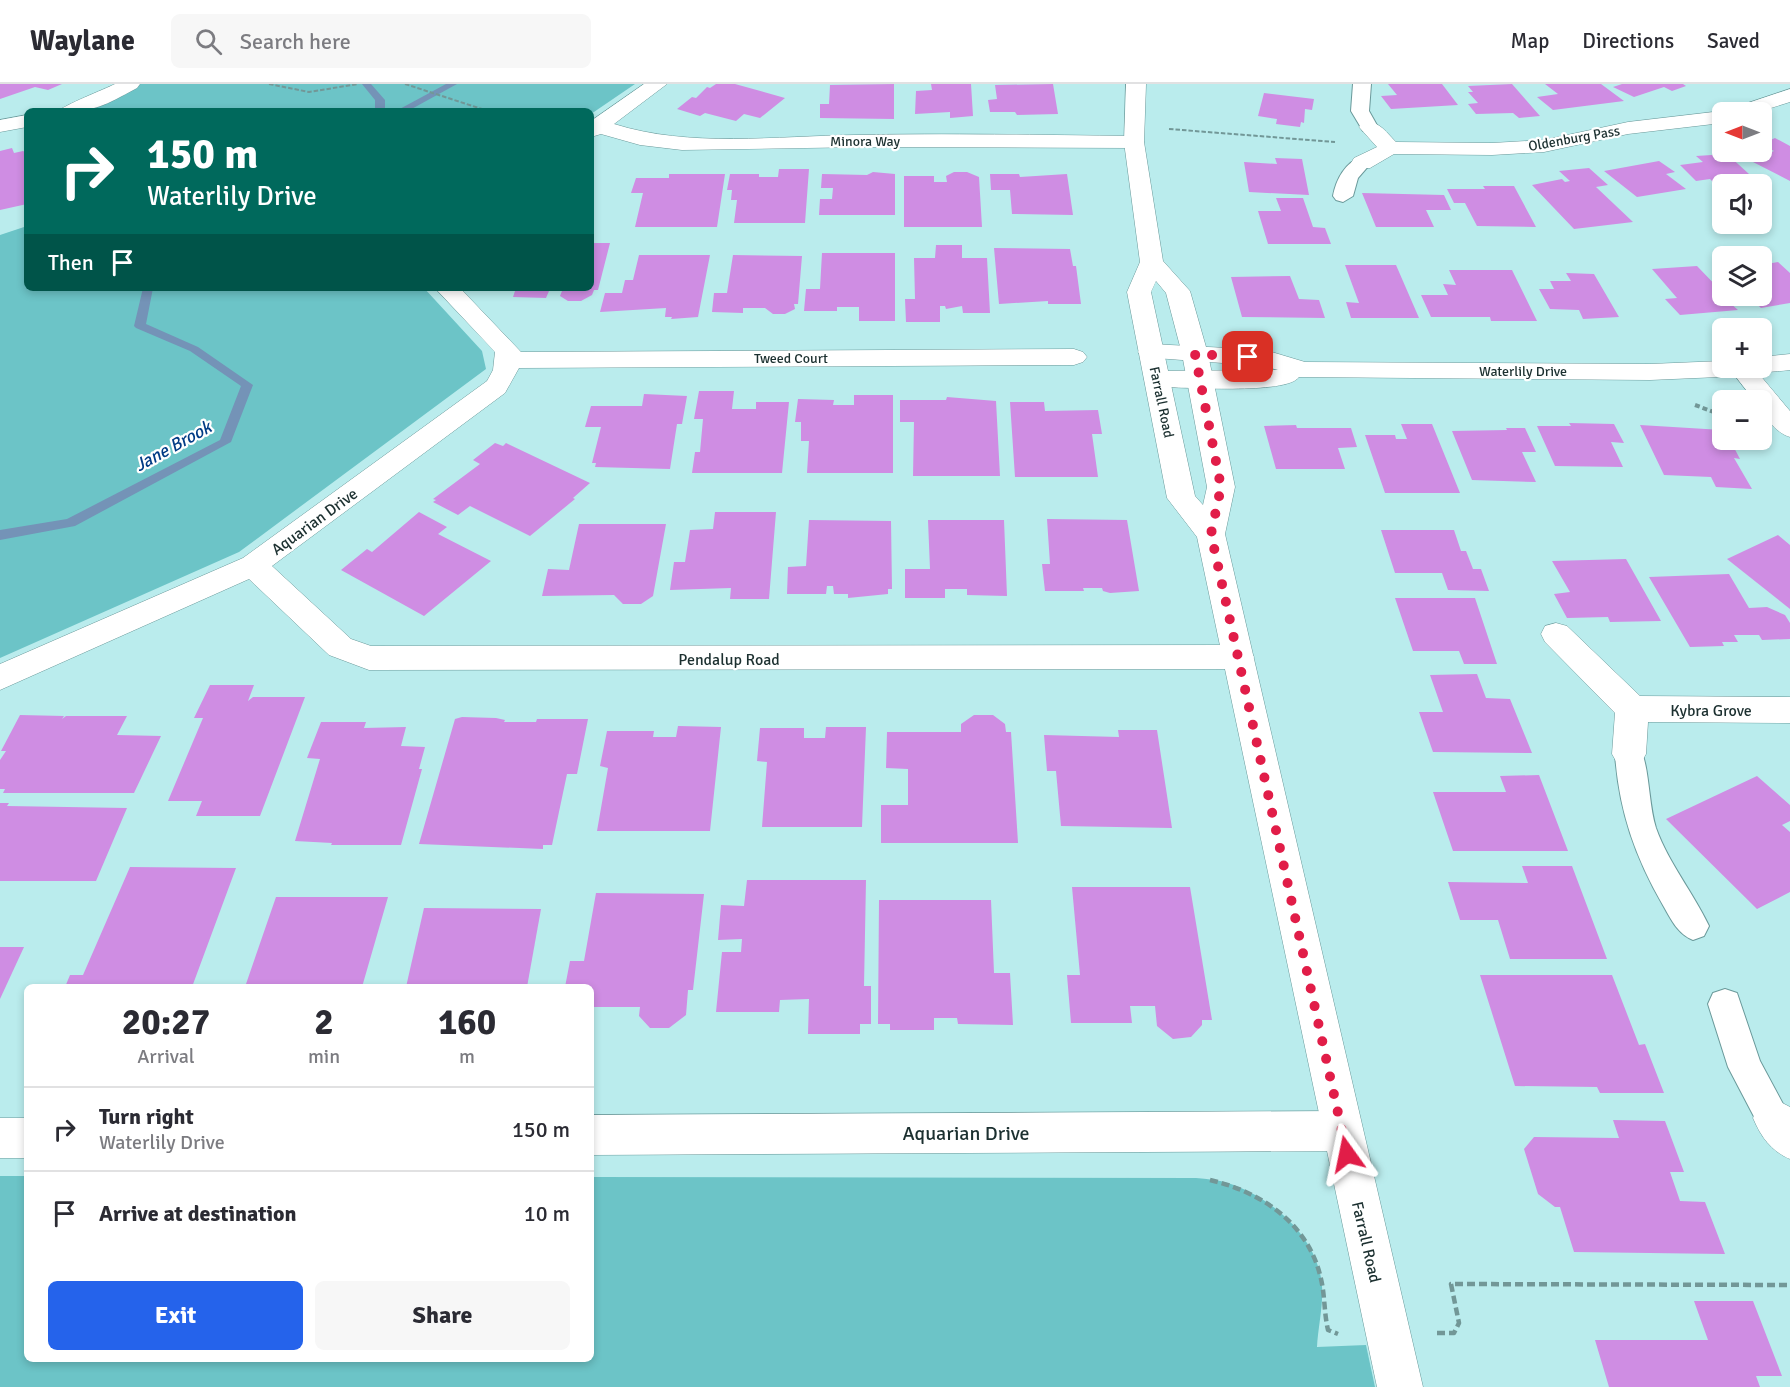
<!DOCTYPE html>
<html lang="en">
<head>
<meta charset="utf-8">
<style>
  :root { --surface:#fff; --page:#f7f7f7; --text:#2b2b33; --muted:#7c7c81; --line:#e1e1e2; --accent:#2563eb }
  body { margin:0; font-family:Signika,sans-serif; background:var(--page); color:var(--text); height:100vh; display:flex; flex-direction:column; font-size:22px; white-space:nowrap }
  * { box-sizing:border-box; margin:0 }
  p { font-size:20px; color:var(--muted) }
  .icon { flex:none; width:33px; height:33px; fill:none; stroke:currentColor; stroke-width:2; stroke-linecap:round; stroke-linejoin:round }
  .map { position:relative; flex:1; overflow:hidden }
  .panel { position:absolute; left:24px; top:900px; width:570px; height:378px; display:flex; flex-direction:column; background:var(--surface); border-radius:9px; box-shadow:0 3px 9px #0003 }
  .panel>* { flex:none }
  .banner { position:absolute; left:24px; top:24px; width:570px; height:183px; border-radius:9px; box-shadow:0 3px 9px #0003; background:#00695c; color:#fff; overflow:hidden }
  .needle { width:39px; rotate:270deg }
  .controls { position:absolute; left:1712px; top:18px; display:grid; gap:12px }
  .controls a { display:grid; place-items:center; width:60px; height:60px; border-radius:9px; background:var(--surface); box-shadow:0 3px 9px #0003; font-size:30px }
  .pin { position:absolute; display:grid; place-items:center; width:51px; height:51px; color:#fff; margin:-26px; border-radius:12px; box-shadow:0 3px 9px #0006 }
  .me { position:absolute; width:66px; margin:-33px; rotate:348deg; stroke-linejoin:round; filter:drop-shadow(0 0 4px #0008) }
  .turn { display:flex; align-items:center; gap:21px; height:126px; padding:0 24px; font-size:27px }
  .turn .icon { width:78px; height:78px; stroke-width:2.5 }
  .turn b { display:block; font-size:42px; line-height:51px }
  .then { display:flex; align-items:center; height:57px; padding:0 24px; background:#0003; gap:12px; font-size:22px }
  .eta { display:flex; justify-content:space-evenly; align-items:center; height:102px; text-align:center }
  .eta b { font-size:36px; font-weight:700; line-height:42px }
  .button { display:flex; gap:12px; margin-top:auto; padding:12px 24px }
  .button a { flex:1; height:69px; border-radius:9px; background:var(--accent); color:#fff; font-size:24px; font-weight:700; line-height:69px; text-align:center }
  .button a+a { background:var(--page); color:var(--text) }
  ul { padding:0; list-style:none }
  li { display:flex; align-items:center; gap:18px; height:84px; padding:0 24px; border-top:2px solid var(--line) }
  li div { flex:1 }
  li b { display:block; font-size:22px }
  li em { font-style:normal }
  header { display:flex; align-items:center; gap:36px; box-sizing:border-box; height:84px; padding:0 30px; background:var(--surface); border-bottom:2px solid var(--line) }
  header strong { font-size:28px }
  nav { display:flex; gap:33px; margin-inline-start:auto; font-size:21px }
  .search { width:420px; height:54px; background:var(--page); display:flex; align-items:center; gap:15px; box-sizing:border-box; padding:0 21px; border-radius:9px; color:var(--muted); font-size:22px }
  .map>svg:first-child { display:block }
  .green { fill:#6cc4c7 }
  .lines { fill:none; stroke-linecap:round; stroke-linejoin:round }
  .stream { fill:#7493b7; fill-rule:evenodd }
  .building { fill:#cf8de3 }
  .service-casing { stroke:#6a999a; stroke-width:2 }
  .minor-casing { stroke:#6a999a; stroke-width:1 }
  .tertiary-casing { stroke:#6a999a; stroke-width:1 }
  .secondary-casing { stroke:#6a999a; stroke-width:1 }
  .path-far2 { stroke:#729797; stroke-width:2; stroke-dasharray:4.5 2; stroke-linecap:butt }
  .path-far1 { stroke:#729797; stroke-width:4; stroke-dasharray:5 3; stroke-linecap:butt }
  .path { stroke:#729797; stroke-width:4.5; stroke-dasharray:8 4; stroke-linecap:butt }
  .service { fill:#fff; fill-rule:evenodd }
  .minor { fill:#fff; fill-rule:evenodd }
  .tertiary { fill:#fff; fill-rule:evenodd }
  .secondary { fill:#fff; fill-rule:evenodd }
  .route { stroke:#e11d48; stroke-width:10; stroke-dasharray:0 18 }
  .labels { text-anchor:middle; stroke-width:4.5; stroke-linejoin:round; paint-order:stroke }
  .far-street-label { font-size:14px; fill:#1c3030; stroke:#fff }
  .street-label { font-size:16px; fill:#1c3030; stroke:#fff }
  .water-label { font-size:18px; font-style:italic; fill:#013b85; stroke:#fff }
  .near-street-label { font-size:20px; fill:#1c3030; stroke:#fff }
</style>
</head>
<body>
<header>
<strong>Waylane</strong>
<div class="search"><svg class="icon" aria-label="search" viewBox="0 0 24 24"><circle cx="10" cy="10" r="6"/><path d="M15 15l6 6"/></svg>Search here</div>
<nav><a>Map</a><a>Directions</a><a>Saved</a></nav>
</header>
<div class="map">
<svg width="1790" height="1303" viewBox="0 0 1790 1303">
  <rect width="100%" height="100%" fill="#baeced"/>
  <g class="green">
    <path d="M130,0h505l-44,30v-3h-496l-1,-8z"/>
    <path d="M27,142v62h397l58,63 4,18 -247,183 -239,106v-423z"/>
    <path d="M0,1092h27v183h564v-182l605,1c11,1 22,2 32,5 42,14 85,50 93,95 4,21 -3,48 -4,69l49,-2 9,42h-1375z"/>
  </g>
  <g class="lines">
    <g class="stream">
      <path d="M362,0h9l14,16v11h-10v-11z"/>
      <path d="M446,0h11l-49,27h-12z"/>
      <path d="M143,204h10l-7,36 52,23 55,38 -22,57 -156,84 -75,14v-10l67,-11 153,-79 21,-54 -51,-35 -54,-23 -2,-2z"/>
    </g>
  </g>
  <g class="building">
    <path d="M0,0h62l-14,6 -13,-3 -35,12z"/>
    <path d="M716,0h19l50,14 -25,20 -16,-4 -8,7 -31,-8 -5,3 -23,-7 15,-12 4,1 11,-11 3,1z"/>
    <path d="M894,0v35l-74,-1v-14h9l1,-19z"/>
    <path d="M931,0h40l2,32 -23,2v-6l-35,2 1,-23 16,-1z"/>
    <path d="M1053,0l5,30 -41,1 -2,-3h-25l-2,-12 9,-1 -2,-14z"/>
    <path d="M1388,0h54l16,21 -67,4 -10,-13 16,-1z"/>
    <path d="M1512,0l28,32 -21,2 -6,-5 -37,1 -8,-10 10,-1 -10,-11h5l-5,-6z"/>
    <path d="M1545,0h56l23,17 -71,9 -16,-13 21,-3z"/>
    <path d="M1622,0h61l3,2 -14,5 -8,-4 -30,10 -21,-10z"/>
    <path d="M1264,9l50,6 -2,11 -7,-1 -1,14 -3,-1 -1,5 -24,-3 1,-5 -19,-3z"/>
    <path d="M1775,54l15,8v35l-39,-20 23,-10 -13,-7z"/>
    <path d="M12,64l2,5 9,-2 4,2v51l-27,6v-59z"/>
    <path d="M1727,70l33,30 -43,2 -7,-7 -14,2 -16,-16 23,-3 -7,-6z"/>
    <path d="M1275,74l27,1 7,36 -60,-3 -5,-30 33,2z"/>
    <path d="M1659,77l16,11 -9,2 20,15 -49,8 -33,-26z"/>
    <path d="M1589,84l19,17 -12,2 37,35 -59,7 -42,-44 30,-6 3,3 5,-1 -11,-10z"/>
    <path d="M779,85h30l-4,54h-71l3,-23h-6l1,-10h-5l3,-16h29v3h19z"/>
    <path d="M873,88l22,2v41h-76l1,-16h12l1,-11h-12l1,-14 45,1z"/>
    <path d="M954,88h13l12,5 3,50h-78v-51h30v6h13l-1,-6z"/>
    <path d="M669,90h56l-8,53h-82l8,-34h-12l5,-15h33z"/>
    <path d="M990,90h29l1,3 47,-3 6,41 -61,-1 -2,-24h-19z"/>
    <path d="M1483,102h31l22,41 -59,-1 -12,-23h-11l-7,-14h38z"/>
    <path d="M1362,109l82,2 7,15h-25l8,17h-58z"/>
    <path d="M1276,114h27l10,29 12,1 6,16h-63l-10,-33h23z"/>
    <path d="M591,159h19l-12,47h-4l-2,5 -11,6h-13l-8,-5 2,-5h-13l-3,7 -33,-1 3,-9h75z"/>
    <path d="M936,161h26v13h25l3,55h-27l-1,-7 -16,3 -1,-3h-5v16h-34l-1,-23h10l-1,-41h21z"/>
    <path d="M994,164l76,1 3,17h3l5,38h-33v-3l-49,3z"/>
    <path d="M822,169h73v68h-36v-14h-22v4h-33l2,-22h14z"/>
    <path d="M639,171h71l-12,62 -27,2 1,-2h-7l1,-9 -66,4 5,-19h17l3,-13h8z"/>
    <path d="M733,171l69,1 -4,48h-4l1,5 -10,5h-12l-8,-6h-22v5l-31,-1 2,-19h13z"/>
    <path d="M1778,178l12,11v30l-29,5 -13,-12h13v-31z"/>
    <path d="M1345,181h51l23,53h-68l-5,-16 13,1z"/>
    <path d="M1697,182l25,26v4l16,14 -58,5 -15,-16 12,-1 -25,-29z"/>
    <path d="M1449,186h63l25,51h-46l-1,-4h-59l-10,-22h27l-5,-11 13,1z"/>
    <path d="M1566,189l28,1 25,43 -36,2 -4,-9 -29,-1 -11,-20h15l-4,-8h21z"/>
    <path d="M1290,192l9,23 20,1 6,18 -83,-1 -11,-40z"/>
    <path d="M699,307h35l-2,18h24v-7h33l-7,71h-90l3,-21h5l3,-33h-9z"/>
    <path d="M644,310l43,2 -5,28h-5l-7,45 -75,-2 1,-4h-4l9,-36h-16l6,-21h51z"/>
    <path d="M854,311h39v78h-86l2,-32h-8v-19h-6l3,-23 36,1 -1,5h21z"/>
    <path d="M947,313l49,4 4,75h-87l1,-54h-14v-22h46z"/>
    <path d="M1010,318h34l1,9 53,-1 4,24h-10l6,43h-83z"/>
    <path d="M1569,339l45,1 10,19 -13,-1 12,25 -68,-1 -18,-40h34z"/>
    <path d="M1401,340h31l28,69h-75l-20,-58h30l1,4h11z"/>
    <path d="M1296,341l1,3h54l6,19 -19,1 7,21h-69l-12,-43z"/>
    <path d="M1640,341l82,5v10h8l10,19 -6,-1 18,31 -36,-2 -5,-10 -47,-2z"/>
    <path d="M1506,344h19l11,24h-14l14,30 -64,-2 -20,-49 55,-1z"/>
    <path d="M495,359l8,3 3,-3 84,40 -17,15 2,1 -45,37 -60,-30 -12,9 -25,-13 3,-2 -3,-1 47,-35 -7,-4z"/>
    <path d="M419,428l28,15 -9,7 53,27 -67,55 -83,-46 26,-21 5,3z"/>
    <path d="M715,428h61l-7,87h-39l1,-11 -61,2 4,-28h11l5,-32 23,-1z"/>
    <path d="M1047,435l80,1 12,71 -29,2 -7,-2 -1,-3h-19l1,3h-39l-3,-27h8z"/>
    <path d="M809,436l82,1 1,68h-4v5l-40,4v-4h-14l-1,-8h-6l-1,8h-39l1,-27 18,-1z"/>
    <path d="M928,436h76l3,76 -40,-1v-6h-22v9h-40v-29h25z"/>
    <path d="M579,440h87l-13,72 -12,8h-18l-9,-9 -72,1 6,-27 21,1z"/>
    <path d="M1381,446h73l7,21h5l7,18h8l8,22 -41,-1 -6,-17h-47z"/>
    <path d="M1778,451l12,10v64l-63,-50z"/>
    <path d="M1626,475l35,62 -51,1 -2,-5 -41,1 -13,-24 16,-2 -18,-31z"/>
    <path d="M1729,490l20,34 18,-1 18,8 5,8v16l-28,1 -3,-5h-25l4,7h-16l2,4 -34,1 -41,-70z"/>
    <path d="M1395,514h80l22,66h-33l-5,-13h-46z"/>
    <path d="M1477,590l9,24 24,1 22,54 -99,-1 -14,-40h24l-13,-37z"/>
    <path d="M210,601h44l-6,16 5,-4h52l-45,119h-64l6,-15h-34l35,-83h-9z"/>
    <path d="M20,631l44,1 -2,3 4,-3h61l-10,19 44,1 -27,57h-131l2,-4h-5v-29l6,-9h-5z"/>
    <path d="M974,631h19l12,9 1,8h5l7,111h-137v-38h27v-36l-22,-1 1,-36h74v-8z"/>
    <path d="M462,633l34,1 9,2 -1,2h32l1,-3h51l-11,55h-10l-15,71h-9v4l-124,-5 36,-125z"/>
    <path d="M321,638h45l-2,6 42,-1 -5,19 24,1 -6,22h3l-21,76h-70l1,-2 -37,-2 25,-82 -13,-1z"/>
    <path d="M678,642l43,1 -11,104h-113l11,-63 -8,-2 7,-35h47l-1,6h23z"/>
    <path d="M826,643h40l-4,100h-100l5,-65 -10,-1 3,-33h44v10h21z"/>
    <path d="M1118,646h39l15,98 -111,-2 -5,-55h-9l-3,-36 75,2z"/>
    <path d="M1539,691l29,76h-115l-20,-59h73l-6,-16z"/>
    <path d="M1757,692l33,29v16l-8,4 8,7v60l-33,17 -91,-90z"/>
    <path d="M0,719h9l-2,3 120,2 -31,73h-96z"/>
    <path d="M1522,782h50l35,93h-97l-12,-39h-38l-12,-38 80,1z"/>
    <path d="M130,783l106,1 -44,119h-127l5,-12h13z"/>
    <path d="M747,796h119l-2,106h7v38h-11v10h-52l1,-35 -29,1 -1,12h-63l6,-60h19l1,-13 -24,1 3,-35 23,1z"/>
    <path d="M1072,803h118l22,133h-10v5l-11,12 -18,2 -16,-13 -2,-20h-25l2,17h-61l-4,-48h13z"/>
    <path d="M596,809l108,1 -11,96h-5l-2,25 -17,13h-19l-11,-12 1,-9h-49v-20h-26l5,-26h14z"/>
    <path d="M276,813h112l-26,90h-129l13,-3z"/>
    <path d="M879,816h112l3,73h16l3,52 -55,-1 -1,-6h-23v12h-44v-6h-12z"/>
    <path d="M424,824l117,1 -14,78h-121z"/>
    <path d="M0,863h24l-24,52z"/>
    <path d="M1480,891h132l27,70 6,-1 19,49h-64l-3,-6 -82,-1z"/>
    <path d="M1613,1036l52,1 19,51h-14l10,29 25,1 20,52 -151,-2 -14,-45h-5l-17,-13 -14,-45 10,-12 85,1z"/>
    <path d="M1694,1217h59l29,75h-26l4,11h-151l-14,-47h113z"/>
  </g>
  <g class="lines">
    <g class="service-casing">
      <g id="service">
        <path d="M1353,0h18l-2,27 9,16 -3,4h-12l-12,-20z"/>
        <path d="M1362,73l9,6 -13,15 -5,18 -10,6 -7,-2 -3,-4c3,-16 12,-34 29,-39z"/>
        <path d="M1629,659l10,3c11,20 9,57 17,82 13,36 37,64 53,98l-5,10 -11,4c-15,-6 -21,-19 -29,-33 -29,-50 -45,-96 -49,-153l4,-8z"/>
        <path d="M1725,905l12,4 23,68 30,56 -5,13 -12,5 -12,-5 -33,-63 -20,-63 5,-11z"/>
      </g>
    </g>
    <g class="minor-casing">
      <g id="minor">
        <path d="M115,0h25l-3,4c-34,18 -39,23 -78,23 3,-5 46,-22 56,-27z"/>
        <path d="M644,0h23l-53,40c76,24 162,12 241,11 93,-2 186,0 279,1l7,2 3,4 -3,4 -7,2 -270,-1 -182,3 -42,-5 -39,-11 -10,3v-16z"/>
        <path d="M1790,5v13l-32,10h-28l3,-4z"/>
        <path d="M1722,27l7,1h-7v11l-94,11 -84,18 -52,3 -98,-1 -24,14h-16l-3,-5 3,-5 23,-11 -18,-20 3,-4c16,-4 23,8 34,19l96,1 52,-3 84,-18z"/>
        <path d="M27,31v12l-27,5v-12z"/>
        <path d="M435,204h25l61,64 553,-3 9,3 4,5 -4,5 -9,3 -555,3 -14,25 -233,173 79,73 20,7 867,-1 11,4 5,8 -5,8 -11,4 -869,1 -40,-15 -80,-76 -249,111v-26l243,-106 244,-177 6,-11 2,-18z"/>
        <path d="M1729,284h25l36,43v26c-14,-4 -29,-22 -29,-37h-7z"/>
        <path d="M1556,539l11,3 73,70 150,1v26l-142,-1 -2,32 -5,9 -12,4 -12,-4 -5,-9 3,-41 -70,-71 -4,-8 4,-8z"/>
        <path d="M1773,1014l17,9v52c-19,-8 -29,-22 -37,-41l6,-14z"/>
        <path d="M1342,1027l15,6 6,14 -6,14 -15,6 -751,4v-40z"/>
        <rect x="0" y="1034" width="27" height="40"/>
      </g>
    </g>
    <g class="tertiary-casing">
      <path id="tertiary" d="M1151,260l114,6 40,12 345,2 72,-3v7h39v-11l29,-3v16c-17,2 -33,2 -48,6l-92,4 -351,-3c-12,18 -117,10 -142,10l-9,-2 -4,-6 4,-6 9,-2 121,-1 -15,-4 -121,-9 -4,-5 4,-5z"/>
    </g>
    <g class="secondary-casing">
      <path id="secondary" d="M1126,0h20l-2,58 19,119 27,30 18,63 27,133 -10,47 198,853h-46l-180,-850 -30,-39 -40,-206 13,-30 -16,-120zM1156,197l10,12 16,61 25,133 -4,18 -8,-9 -44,-204z"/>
    </g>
    <g class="path-far2">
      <path d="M269,0l40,8 49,-8"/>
      <path d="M405,0l83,27"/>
      <path d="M1169,45l166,13"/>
    </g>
    <path class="path-far1" d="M1695,321l27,10"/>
    <g class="path">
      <path d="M1210,1096c52,12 99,44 111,99 4,17 3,34 7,51l10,4"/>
      <path d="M1437,1249h17l5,-10 -8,-39 339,1"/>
    </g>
    <use href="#service" class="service"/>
    <use href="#minor" class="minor"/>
    <use href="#tertiary" class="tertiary"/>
    <use href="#secondary" class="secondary"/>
  </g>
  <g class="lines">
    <path class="route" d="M1248,273l-53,-3 26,133 -10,47 136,620"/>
  </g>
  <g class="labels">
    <g class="far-street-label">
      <text transform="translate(1574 54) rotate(-10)" y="5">Oldenburg Pass</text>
      <text x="865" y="62">Minora Way</text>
      <text x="791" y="279">Tweed Court</text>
      <text x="1523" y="292">Waterlily Drive</text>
      <text transform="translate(1162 318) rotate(78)" y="5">Farrall Road</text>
    </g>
    <g class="street-label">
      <text transform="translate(314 437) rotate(-36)" y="6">Aquarian Drive</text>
      <text x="729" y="581">Pendalup Road</text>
      <text x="1711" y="632">Kybra Grove</text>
      <text transform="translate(1367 1158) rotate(77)" y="6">Farrall Road</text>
    </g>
    <g class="water-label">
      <text transform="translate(173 362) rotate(-29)" y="6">Jane Brook</text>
    </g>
    <g class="near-street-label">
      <text x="966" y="1056">Aquarian Drive</text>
    </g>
  </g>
</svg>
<div class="controls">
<a><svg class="needle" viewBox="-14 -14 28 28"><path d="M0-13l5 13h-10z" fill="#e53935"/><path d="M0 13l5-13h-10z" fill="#7c7c81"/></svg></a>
<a><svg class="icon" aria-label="sound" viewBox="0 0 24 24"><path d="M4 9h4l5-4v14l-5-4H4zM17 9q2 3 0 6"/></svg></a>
<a><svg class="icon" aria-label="layers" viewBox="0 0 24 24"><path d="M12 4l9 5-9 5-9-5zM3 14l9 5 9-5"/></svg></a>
<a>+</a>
<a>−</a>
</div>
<div class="pin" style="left:1248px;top:273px;background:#d93025"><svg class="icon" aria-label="arrive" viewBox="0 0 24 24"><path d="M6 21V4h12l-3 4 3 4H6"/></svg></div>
<svg class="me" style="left:1347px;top:1070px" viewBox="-20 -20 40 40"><path d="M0-17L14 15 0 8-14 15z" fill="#e11d48" stroke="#fff" stroke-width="4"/></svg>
<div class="banner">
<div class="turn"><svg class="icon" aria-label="right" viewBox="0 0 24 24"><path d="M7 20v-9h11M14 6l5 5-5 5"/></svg><div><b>150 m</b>Waterlily Drive</div></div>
<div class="then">Then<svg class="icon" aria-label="arrive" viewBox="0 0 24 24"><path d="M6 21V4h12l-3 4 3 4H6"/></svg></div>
</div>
<section class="panel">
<div class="eta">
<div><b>20:27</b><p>Arrival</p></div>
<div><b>2</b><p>min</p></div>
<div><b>160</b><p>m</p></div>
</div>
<ul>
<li><svg class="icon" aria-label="right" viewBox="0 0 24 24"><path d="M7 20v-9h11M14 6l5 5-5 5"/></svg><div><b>Turn right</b><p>Waterlily Drive</p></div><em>150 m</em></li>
<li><svg class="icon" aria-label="arrive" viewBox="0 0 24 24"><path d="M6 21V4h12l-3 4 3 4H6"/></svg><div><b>Arrive at destination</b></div><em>10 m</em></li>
</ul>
<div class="button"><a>Exit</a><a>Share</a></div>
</section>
</div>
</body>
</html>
